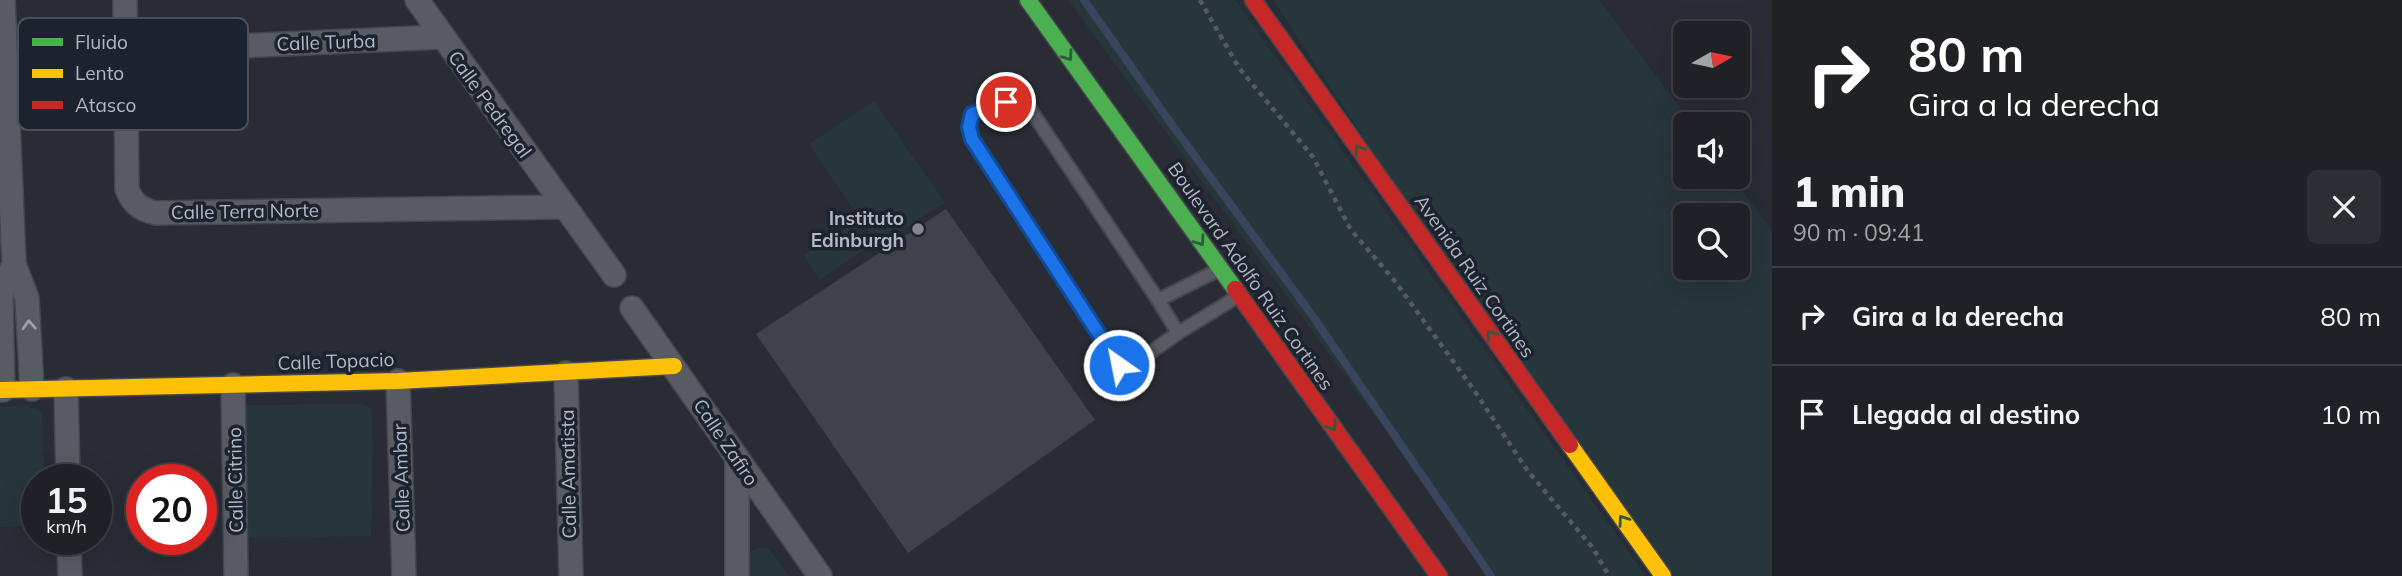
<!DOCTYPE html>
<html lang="es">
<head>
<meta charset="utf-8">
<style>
  :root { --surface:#1f2127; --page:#2c2e33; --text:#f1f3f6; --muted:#a1a3a7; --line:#3c3e44 }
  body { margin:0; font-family:Mulish,sans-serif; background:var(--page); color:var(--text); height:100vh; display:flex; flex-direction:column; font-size:26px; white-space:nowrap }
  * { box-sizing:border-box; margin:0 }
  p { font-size:23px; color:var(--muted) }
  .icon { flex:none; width:38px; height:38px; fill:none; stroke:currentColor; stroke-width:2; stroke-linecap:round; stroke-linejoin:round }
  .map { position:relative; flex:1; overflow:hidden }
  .panel { display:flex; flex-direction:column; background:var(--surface); width:630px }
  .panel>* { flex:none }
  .top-card { background:#202124; color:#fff; overflow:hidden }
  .needle { width:46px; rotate:81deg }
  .buttons { position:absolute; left:1673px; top:21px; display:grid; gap:14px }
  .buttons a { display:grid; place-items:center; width:77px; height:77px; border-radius:10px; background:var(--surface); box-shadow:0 7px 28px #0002,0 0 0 2px var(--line); font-size:35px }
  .speed { position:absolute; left:21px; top:464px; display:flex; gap:14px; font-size:35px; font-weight:700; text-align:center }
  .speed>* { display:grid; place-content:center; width:91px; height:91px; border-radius:50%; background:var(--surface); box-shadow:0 7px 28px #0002,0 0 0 2px var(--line); line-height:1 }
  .speed small { font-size:18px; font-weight:400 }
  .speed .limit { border:10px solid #d22; background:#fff; color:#111 }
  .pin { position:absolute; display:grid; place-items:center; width:60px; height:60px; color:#fff; margin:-30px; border:4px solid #fff; border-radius:50%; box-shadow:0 2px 7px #0007 }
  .me { position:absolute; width:77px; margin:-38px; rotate:327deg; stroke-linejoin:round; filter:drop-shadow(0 0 5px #0008) }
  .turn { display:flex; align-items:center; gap:24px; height:147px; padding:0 21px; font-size:32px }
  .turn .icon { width:91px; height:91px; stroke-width:2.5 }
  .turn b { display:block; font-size:49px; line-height:60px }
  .round { display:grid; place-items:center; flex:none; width:74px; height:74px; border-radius:10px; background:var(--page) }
  .headline { display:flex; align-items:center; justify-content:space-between; height:119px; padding:0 21px }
  h1 { font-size:42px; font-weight:800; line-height:52px }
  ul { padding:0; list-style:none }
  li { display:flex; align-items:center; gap:21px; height:98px; padding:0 21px; border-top:2px solid var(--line) }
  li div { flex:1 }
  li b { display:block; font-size:26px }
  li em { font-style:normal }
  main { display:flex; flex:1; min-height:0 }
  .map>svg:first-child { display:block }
  .green { fill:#27363a; fill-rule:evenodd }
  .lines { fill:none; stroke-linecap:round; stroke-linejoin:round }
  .stream { stroke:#38455d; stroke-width:8 }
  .building { fill:#404249 }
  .lane-casing { stroke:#44474d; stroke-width:16 }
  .street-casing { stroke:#44474d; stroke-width:26 }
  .fast-casing { stroke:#44474d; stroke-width:19 }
  .slow-casing { stroke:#44474d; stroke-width:19 }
  .jam-casing { stroke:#44474d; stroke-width:19 }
  .path { stroke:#565a5f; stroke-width:4.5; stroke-dasharray:5 5; stroke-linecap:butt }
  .lane { stroke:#585b62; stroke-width:12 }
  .street { stroke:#585b62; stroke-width:23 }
  .fast { stroke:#4caf50; stroke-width:16 }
  .slow { stroke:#ffc107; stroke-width:16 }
  .jam { stroke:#c62828; stroke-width:16 }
  .oneway { stroke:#2f5a3c }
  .oneway2 { stroke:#9ca1ac }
  .route-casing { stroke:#114b97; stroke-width:18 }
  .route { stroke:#1a73e8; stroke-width:12 }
  .poi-dot { fill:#828792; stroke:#1c222e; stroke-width:2.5 }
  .labels { text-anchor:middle; stroke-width:7; stroke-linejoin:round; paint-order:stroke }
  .street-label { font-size:19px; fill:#b2b8c5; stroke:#1c222e }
  .poi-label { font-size:19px; font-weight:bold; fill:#b2b8c5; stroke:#1c222e; text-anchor:end }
  .key { fill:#1c222e; stroke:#494f5b; stroke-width:2 }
  .key-label { font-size:19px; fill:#b2b8c5 }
</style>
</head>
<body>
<main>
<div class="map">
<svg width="1772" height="576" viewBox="0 0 1772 576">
  <rect width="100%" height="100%" fill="#292c34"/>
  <g class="green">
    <path d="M1068,0h167l411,576h-153z"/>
    <path d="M1273,0h326l93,124h-7v53h47l40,54v345h-120zM1685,215h53v53h-53z"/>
    <path d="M874,101l71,102 -67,42 -69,-101z"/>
    <path d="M853,223l16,23 -49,34 -16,-25z"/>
    <path d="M364,404l7,4 2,12 -2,116 -128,2 -2,-128 6,-5z"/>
    <path d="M26,406l10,3 6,5 2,65 -7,1v46l-37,1v-120z"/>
    <path d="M758,548l11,1 20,27h-45l4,-24z"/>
  </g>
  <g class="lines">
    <path class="stream" d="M1084,0l91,129 137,186 179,261"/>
  </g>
  <path class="building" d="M946,209l149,211 -187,133 -152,-219z"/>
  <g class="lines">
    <g class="lane-casing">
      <g id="lane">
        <path d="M1220,269l-62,31 -128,-191c-22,-14 -36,-3 -58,5l-3,13 3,12 147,226 7,2 8,-3 44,-31 59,-36"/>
        <path d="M1158,300l20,33"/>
      </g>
    </g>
    <g class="street-casing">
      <g id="street">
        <path d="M3,0l11,264 13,34 5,91"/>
        <path d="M125,0l2,189c5,14 13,20 28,24l409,-6"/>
        <path d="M417,0l197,275"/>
        <path d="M126,51l316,-14"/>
        <path d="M632,308l188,268"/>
        <path d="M566,373l5,203"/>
        <path d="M398,381l6,195"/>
        <path d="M233,385l3,191"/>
        <path d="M66,389l2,91"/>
        <path d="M3,390l-2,-89 1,-11 12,-26"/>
        <path d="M737,460v116"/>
        <path d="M69,539l1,37"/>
      </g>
    </g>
    <g class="fast-casing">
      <path id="fast" d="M1028,0l207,289"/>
    </g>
    <g class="slow-casing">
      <g id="slow">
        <path d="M0,390l398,-9 276,-15"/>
        <path d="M1570,445l93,131"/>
      </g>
    </g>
    <g class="jam-casing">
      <g id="jam">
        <path d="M1253,0l317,445"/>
        <path d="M1235,289l204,287"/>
      </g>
    </g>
    <path class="path" d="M1200,0l39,68 74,89 38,73 43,50 80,110 53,80 66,78 16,28"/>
    <use href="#lane" class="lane"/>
    <use href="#street" class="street"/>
    <use href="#fast" class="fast"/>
    <use href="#slow" class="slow"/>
    <use href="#jam" class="jam"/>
  </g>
  <defs><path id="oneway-chevron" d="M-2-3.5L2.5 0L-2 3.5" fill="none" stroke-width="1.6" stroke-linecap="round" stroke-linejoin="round" transform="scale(1.75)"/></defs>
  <g class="oneway">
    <use href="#oneway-chevron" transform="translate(1068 56) rotate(55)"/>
    <use href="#oneway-chevron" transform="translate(1359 150) rotate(-125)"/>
    <use href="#oneway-chevron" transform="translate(1200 241) rotate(55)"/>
    <use href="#oneway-chevron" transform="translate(1491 335) rotate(-125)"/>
    <use href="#oneway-chevron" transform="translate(1332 426) rotate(54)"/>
    <use href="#oneway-chevron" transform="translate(1623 520) rotate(-125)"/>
  </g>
  <use class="oneway2" href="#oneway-chevron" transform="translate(29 325) rotate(-93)"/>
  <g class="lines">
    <g class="route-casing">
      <path id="route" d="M1006,102l-34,12 -3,13 3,12 147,226"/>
    </g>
    <use href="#route" class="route"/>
  </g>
  <circle class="poi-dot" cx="918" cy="229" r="7"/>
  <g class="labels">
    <g class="street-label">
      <text transform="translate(326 42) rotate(-2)" y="7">Calle Turba</text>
      <text transform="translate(490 104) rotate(54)" y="7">Calle Pedregal</text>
      <text transform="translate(245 211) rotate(-1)" y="7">Calle Terra Norte</text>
      <text transform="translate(1251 276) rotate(55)" y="7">Boulevard Adolfo Ruiz Cortines</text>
      <text transform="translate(1475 276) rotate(55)" y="7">Avenida Ruiz Cortines</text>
      <text transform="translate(336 361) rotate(-2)" y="7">Calle Topacio</text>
      <text transform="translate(726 442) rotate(56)" y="7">Calle Zafiro</text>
      <text transform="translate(568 474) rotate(-91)" y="7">Calle Amatista</text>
      <text transform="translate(401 478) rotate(-92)" y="7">Calle Ambar</text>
      <text transform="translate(235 480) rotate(-91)" y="7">Calle Citrino</text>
    </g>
    <g class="poi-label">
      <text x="904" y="225">Instituto<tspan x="904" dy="22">Edinburgh</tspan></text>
    </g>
  </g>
  <rect x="18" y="18" width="230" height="112" rx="10" class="key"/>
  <rect x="32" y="38" width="31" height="8" fill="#4caf50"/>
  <rect x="32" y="69" width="31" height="9" fill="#ffc107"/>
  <rect x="32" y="101" width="31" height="8" fill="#c62828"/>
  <g class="key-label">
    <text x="75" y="49">Fluido</text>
    <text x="75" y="80">Lento</text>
    <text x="75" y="112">Atasco</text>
  </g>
</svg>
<div class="buttons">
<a><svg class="needle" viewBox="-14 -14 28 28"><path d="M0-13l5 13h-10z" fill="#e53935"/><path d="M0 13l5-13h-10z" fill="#a1a3a7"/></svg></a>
<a><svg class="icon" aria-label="sound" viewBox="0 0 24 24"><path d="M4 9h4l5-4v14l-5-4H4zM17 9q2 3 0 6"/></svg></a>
<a><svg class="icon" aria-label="search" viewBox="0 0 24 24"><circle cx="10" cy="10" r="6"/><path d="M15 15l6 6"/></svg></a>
</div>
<div class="speed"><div>15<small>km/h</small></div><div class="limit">20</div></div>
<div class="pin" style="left:1006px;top:102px;background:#d93025"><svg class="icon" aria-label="arrive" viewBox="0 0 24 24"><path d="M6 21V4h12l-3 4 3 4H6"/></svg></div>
<svg class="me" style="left:1119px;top:365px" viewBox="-20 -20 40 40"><circle r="17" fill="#1a73e8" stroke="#fff" stroke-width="3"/><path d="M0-11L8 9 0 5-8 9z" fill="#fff"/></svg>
</div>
<section class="panel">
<div class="top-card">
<div class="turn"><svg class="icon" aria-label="right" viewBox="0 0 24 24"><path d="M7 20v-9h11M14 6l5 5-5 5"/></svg><div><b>80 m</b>Gira a la derecha</div></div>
</div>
<div class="headline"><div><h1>1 min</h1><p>90 m · 09:41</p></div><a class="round"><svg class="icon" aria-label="close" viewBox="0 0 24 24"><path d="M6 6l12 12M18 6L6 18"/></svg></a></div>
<ul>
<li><svg class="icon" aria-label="right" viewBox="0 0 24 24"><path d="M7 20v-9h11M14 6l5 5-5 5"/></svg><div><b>Gira a la derecha</b></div><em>80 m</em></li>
<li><svg class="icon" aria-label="arrive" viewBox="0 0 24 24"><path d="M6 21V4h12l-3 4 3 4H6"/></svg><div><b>Llegada al destino</b></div><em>10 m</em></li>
</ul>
</section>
</main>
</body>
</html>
